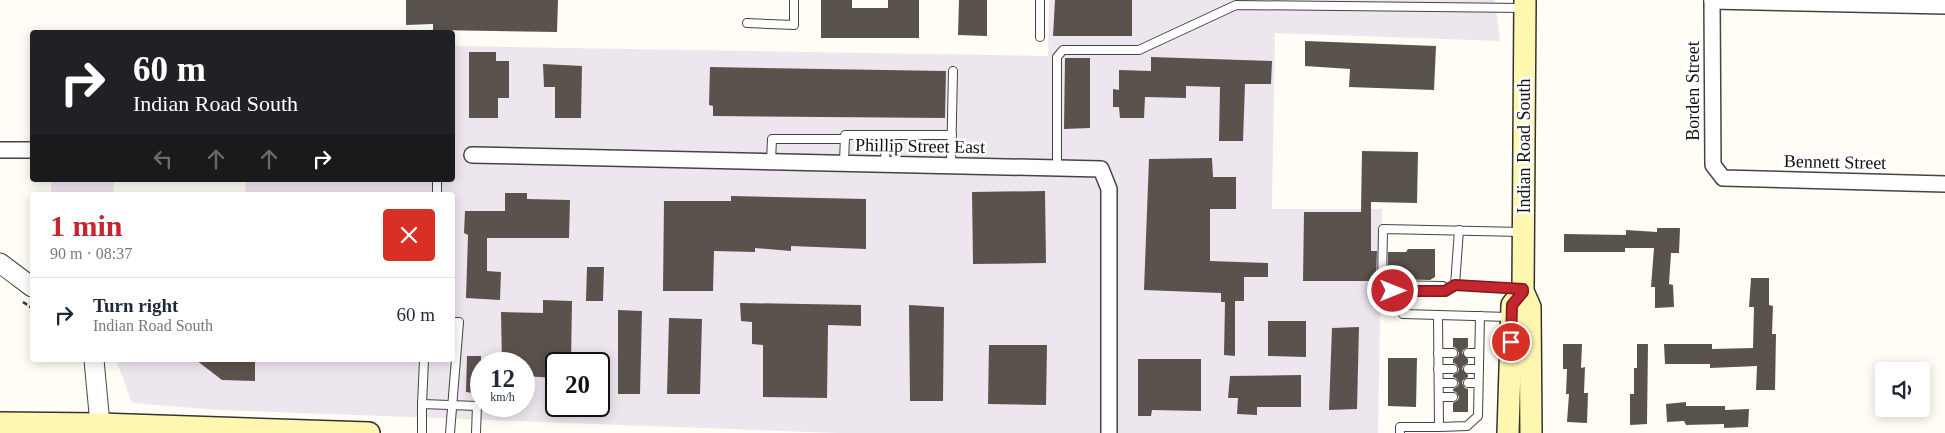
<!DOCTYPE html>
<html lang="en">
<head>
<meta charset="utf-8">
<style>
  :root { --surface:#fff; --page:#f6f6f7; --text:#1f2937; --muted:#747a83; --line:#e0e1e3; --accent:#c4262e }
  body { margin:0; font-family:Georgia,serif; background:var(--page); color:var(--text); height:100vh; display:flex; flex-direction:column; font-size:19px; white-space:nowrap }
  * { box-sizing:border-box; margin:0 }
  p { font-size:16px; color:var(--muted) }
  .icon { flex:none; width:28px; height:28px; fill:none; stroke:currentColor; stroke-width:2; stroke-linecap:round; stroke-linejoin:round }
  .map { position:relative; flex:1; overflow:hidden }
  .panel { position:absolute; left:30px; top:192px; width:425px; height:170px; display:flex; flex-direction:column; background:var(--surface); border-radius:5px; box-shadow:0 2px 12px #0003 }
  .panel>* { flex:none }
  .banner { position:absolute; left:30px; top:30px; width:425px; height:152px; border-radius:5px; box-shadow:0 2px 12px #0003; background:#202124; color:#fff; overflow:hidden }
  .controls { position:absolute; left:1875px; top:362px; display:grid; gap:10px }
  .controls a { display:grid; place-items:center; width:55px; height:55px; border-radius:5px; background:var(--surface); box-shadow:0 2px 12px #0003; font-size:25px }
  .speed { position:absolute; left:470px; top:352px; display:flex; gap:10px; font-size:25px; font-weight:700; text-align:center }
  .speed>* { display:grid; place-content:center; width:65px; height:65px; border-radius:50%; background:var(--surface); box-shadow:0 2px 12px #0003; line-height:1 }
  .speed small { font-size:12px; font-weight:400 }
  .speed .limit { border:2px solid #111; border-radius:8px; background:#fff; color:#111 }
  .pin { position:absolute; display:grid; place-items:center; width:42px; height:42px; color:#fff; margin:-21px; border:2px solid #fff; border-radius:50%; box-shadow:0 1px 5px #0007 }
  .me { position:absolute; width:55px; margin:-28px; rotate:90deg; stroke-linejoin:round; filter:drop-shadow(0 0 4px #0008) }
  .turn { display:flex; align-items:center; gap:18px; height:105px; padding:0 20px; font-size:22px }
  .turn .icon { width:65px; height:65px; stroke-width:2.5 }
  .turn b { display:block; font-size:35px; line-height:42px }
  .lanes { display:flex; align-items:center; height:48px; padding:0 20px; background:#0003; justify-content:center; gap:25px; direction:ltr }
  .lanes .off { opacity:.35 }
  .round { display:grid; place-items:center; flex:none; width:52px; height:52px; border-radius:5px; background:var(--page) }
  .headline { display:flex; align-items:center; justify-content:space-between; height:85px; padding:0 20px }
  h1 { font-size:30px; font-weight:800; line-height:38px; color:var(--accent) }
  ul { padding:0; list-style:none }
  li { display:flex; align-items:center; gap:15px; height:75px; padding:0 20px; border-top:1px solid var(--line) }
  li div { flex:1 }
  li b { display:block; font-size:19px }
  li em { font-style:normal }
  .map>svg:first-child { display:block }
  .industrial { fill:#eee6ef; fill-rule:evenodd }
  .building { fill:#5a524d }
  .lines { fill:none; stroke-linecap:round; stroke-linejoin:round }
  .service-casing { stroke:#444; stroke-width:10 }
  .minor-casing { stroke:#444; stroke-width:18 }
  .tertiary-casing { stroke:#444; stroke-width:21 }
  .secondary-casing { stroke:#333; stroke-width:24 }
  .path { stroke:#333; stroke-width:2.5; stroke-dasharray:5 2.5; stroke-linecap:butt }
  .service { stroke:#fff; stroke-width:8 }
  .minor { stroke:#fff; stroke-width:15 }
  .tertiary { stroke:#fff; stroke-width:19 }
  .secondary { stroke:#fff6b0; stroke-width:21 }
  .route-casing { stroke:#7f191e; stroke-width:12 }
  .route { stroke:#c4262e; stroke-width:9 }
  .labels { text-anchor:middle; stroke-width:5; stroke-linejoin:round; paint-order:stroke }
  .street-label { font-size:18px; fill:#111; stroke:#fff }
</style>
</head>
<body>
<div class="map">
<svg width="1945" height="433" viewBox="0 0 1945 433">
  <rect width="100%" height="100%" fill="#fffdf5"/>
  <g class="industrial">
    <path d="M1049,0h446l5,41 -225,-8 -3,176h110l-4,224h-540l-619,-23 -87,-7 -16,-43h336v-165h-207l1,-15h206l1,-134 595,10zM481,364h43v42h-43zM556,364h43v42h-43z"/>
    <path d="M51,180h63l-1,15h-62z"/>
  </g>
  <g class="building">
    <path d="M406,0h152l-1,32 -124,-2v-6l-27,1z"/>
    <path d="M821,0h31v8h36v-8h31v38h-98z"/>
    <path d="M959,0h28v36l-29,-1z"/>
    <path d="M1055,0h77v36h-79z"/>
    <path d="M1305,41l131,5 -2,44 -85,-3 1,-18 -45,-3z"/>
    <path d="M469,52h27v9h13v37h-11v20h-29z"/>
    <path d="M1151,57l121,4 -1,23h-26l-2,57h-24l1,-54 -34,-1v12l-41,-1 -1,21h-24l-1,-11h-6v-18l6,1v-20l32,1z"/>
    <path d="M1065,58h25v70l-26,1z"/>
    <path d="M543,64l39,2 -1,52h-26v-31h-11z"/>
    <path d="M710,67l236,4 -1,47 -232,-2v-10l-4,-1z"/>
    <path d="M1362,151l56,1 -1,51 -46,-1v49h6l-1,28 -5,-1v3h-68l1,-69h57z"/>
    <path d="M1212,158l1,19h23v32h-26v52l58,2v14h-24v24h-9v55l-11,-1 1,-53h-4v-9l-77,-3 5,-131z"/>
    <path d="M1045,191l1,72 -73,1 -1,-72z"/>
    <path d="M505,193h22v6l43,1 -1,38h-82v33l14,1 -1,28 -34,-2 2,-63 -4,-2 1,-22h40z"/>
    <path d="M731,196l135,3v50l-75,-3v5l-36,-3v4l-41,-1 -1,40h-50l1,-90h67z"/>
    <path d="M1657,228h23l-1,25h-8l-2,31 4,1 1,22 -19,1v-21h-4l3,-39h-29v4h-61v-18l62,1v-5l31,2z"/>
    <path d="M1408,249h27v28l-5,3 -42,-1v-27h18z"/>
    <path d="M587,267h17l-1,34h-17z"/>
    <path d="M1751,278h18v27l4,1 -1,28h4l-1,56h-19l1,-24 -47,2v-4h-45l-1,-20h48v5l41,-1 1,-41h-5z"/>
    <path d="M543,300l29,1 -1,63h-15v14l-32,-2v-12h-22l-1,-52 42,1z"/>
    <path d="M740,303l121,2v21l-33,-1 -1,73 -64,-1v-52l-11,-1v-22l-11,-1z"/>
    <path d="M909,305l35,2 -1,94h-33z"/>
    <path d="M618,310l24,1 -2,83h-22z"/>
    <path d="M669,318l33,1 -2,75h-33z"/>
    <path d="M1268,321h38v36l-38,-1z"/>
    <path d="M1359,327l-2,82 -28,1 3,-82z"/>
    <path d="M1453,338h15v9l-5,3 -1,3 6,6v4l-5,3 -1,3 6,6v2l-5,3 -1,3 3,5 3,1v23h-15v-9l5,-3 1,-3 -3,-5 -3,-1v-2l5,-3 1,-3 -3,-5 -3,-1v-2l5,-3 1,-3 -3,-5 -3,-1v-4l5,-3 1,-3 -3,-5 -3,-1z"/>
    <path d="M1563,344h19l-1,24 4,-1 -1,26h4l-1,30 -20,-1 2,-28h-3l1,-25h-4z"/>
    <path d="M1637,344h11l-1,80 -17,1v-31h4v-26h3z"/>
    <path d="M989,345h58l-1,60 -58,-1z"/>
    <path d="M467,356h14v38l-15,-2z"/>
    <path d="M1388,358h29l-1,49 -28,-1z"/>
    <path d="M1138,359h63v52l-49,-1 -1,6h-13z"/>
    <path d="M196,360h59v21l-33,-1z"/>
    <path d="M1301,375v32h-44v8l-20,-1 1,-16h-10l2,-22z"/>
    <path d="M1686,402v4h39v4l24,-1 -1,18 -24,1v-4l-38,1 -2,-4 -17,1 -1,-18z"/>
  </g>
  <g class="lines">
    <g class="service-casing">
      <g id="service">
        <path d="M747,23l47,2v-25"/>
        <path d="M1040,37v-37"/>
        <path d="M771,161l1,-22h73"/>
        <path d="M844,163l1,-28h107"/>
        <path d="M885,164l1,-29"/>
        <path d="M951,165l2,-94"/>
        <path d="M1057,168v-111l6,-7h76l97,-45 287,3"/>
        <path d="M437,195v-15"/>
        <path d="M1382,285l1,-56 139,3"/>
        <path d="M1382,285l11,6h52l10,-6 67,4"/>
        <path d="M1384,285l59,1 2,5"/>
        <path d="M1455,285l4,-55"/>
        <path d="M1403,314l106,3"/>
        <path d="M1438,353h15"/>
        <path d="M1468,353h11"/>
        <path d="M1438,369h15"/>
        <path d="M1468,369h11"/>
        <path d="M1439,383h14"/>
        <path d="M1468,383h10"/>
        <path d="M1439,397h14"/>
        <path d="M422,404l2,-44"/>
        <path d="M1439,427l28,-1 11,-10 2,-100"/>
        <path d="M422,433v-29l55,2 -1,27"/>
        <path d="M450,433l9,-111h-7"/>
        <path d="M1400,433v-6h39l-1,-112"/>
      </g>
    </g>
    <g class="minor-casing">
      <g id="minor">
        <path d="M1712,0l1,165 10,13 222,6"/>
        <path d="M1712,1l233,5"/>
        <path d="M0,150h32"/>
        <path d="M472,155l629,14 8,20v244"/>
      </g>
    </g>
    <g class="tertiary-casing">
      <g id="tertiary">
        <path d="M0,263l32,24"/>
        <path d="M94,360l6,64"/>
      </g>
    </g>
    <g class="secondary-casing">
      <g id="secondary">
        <path d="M1525,0l-2,291 7,16 1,126"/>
        <path d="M0,423l100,1 269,9"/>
        <path d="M1508,433l4,-128 11,-14"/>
      </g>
    </g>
    <path class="path" d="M23,302l9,6"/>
    <use href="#service" class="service"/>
    <use href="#minor" class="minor"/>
    <use href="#tertiary" class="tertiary"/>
    <use href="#secondary" class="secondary"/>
  </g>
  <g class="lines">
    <g class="route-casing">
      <path id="route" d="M1393,291h52l10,-6 68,4v3l-11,13 -1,37"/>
    </g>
    <use href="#route" class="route"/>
  </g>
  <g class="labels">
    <g class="street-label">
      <text transform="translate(1693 91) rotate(-90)" y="6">Borden Street</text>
      <text transform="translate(920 146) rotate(1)" y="6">Phillip Street East</text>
      <text transform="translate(1524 146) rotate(-90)" y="6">Indian Road South</text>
      <text transform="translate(1835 162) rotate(1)" y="6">Bennett Street</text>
    </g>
  </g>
</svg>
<div class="controls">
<a><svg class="icon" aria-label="sound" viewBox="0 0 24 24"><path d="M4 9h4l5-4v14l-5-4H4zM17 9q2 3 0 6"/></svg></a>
</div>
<div class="speed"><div>12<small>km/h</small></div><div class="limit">20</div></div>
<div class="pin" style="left:1511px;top:342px;background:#d93025"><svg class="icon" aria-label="arrive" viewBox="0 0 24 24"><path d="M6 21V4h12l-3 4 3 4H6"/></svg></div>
<svg class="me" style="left:1393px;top:291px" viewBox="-20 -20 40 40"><circle r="17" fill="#c4262e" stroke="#fff" stroke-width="3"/><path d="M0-11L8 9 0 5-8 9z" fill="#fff"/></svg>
<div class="banner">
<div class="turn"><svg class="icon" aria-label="right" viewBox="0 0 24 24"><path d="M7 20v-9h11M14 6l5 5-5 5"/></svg><div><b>60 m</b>Indian Road South</div></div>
<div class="lanes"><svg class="icon off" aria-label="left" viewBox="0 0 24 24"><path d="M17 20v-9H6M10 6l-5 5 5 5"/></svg><svg class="icon off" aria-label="ahead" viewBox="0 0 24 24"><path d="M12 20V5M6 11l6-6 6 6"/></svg><svg class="icon off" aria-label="ahead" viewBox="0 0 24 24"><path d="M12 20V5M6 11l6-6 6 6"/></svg><svg class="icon" aria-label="right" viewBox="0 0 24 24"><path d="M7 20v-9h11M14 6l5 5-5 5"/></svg></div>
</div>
<section class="panel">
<div class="headline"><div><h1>1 min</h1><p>90 m · 08:37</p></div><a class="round" style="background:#d93025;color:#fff"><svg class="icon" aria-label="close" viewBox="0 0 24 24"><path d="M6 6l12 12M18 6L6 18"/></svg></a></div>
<ul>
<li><svg class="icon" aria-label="right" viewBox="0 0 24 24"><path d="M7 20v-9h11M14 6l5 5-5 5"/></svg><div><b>Turn right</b><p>Indian Road South</p></div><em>60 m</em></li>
</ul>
</section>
</div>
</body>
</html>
